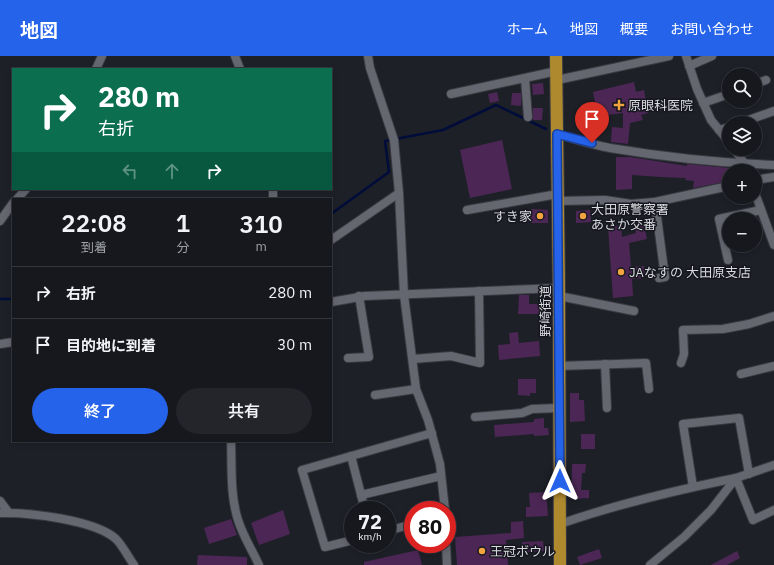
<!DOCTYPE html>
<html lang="ja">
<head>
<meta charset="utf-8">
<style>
  :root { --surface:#16181e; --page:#23252b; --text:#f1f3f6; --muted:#9ea0a4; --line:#35373c; --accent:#2563eb }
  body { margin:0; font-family:"IBM Plex Sans","Noto Sans JP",sans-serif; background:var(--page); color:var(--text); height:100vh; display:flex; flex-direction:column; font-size:15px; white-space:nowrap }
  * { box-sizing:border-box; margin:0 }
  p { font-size:13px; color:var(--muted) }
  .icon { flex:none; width:22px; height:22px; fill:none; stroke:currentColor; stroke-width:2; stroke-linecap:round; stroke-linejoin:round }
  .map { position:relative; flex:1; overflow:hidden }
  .drawer { position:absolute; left:12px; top:142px; width:320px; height:244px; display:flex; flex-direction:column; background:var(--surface); border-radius:0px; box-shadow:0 2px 6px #0003,0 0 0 1px var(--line) }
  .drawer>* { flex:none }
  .banner { position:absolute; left:12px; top:12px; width:320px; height:122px; border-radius:0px; box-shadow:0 2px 6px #0003,0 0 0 1px var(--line); background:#0b6e4f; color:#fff; overflow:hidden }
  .controls { position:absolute; left:722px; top:12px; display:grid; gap:8px }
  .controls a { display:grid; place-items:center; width:40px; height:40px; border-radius:50%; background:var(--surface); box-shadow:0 2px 6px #0003,0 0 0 1px var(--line); font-size:20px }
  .speed { position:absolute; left:344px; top:445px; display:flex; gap:8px; font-size:20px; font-weight:700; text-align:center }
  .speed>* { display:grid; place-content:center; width:52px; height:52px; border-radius:50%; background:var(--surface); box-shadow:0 2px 6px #0003,0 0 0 1px var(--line); line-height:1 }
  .speed small { font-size:10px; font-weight:400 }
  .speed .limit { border:6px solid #d22; background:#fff; color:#111 }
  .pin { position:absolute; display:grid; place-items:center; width:34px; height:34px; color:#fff; margin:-41px -17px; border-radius:50% 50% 50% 0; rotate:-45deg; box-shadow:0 0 4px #0007 }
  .pin .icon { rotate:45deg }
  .me { position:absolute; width:44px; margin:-22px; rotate:0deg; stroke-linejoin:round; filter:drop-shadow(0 0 3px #0008) }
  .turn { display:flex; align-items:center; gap:14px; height:84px; padding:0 20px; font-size:18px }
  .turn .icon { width:52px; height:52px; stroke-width:2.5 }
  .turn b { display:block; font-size:28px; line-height:34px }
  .lanes { display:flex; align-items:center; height:38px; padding:0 20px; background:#0003; justify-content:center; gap:20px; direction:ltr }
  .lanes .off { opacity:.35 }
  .eta { display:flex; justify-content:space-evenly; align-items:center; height:68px; text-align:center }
  .eta b { font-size:24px; font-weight:600; line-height:28px }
  .cta { display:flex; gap:8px; margin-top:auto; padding:8px 20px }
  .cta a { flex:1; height:46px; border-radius:24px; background:var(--accent); color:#fff; font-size:16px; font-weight:600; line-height:46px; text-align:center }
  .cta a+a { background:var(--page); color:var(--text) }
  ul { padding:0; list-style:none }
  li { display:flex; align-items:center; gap:12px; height:52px; padding:0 20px; border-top:1px solid var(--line) }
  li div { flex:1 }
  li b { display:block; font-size:15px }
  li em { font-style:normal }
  header { display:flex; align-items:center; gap:24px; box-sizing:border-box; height:56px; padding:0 20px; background:var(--accent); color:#fff }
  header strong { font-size:19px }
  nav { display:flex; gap:22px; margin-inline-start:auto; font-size:14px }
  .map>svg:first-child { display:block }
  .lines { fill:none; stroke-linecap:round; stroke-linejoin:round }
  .stream { stroke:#000c39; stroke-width:2.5 }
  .building { fill:#4c2755 }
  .minor-casing { stroke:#3a3b42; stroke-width:10 }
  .highway-casing { stroke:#3a3b42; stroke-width:14 }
  .minor { stroke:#656770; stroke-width:8 }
  .highway { stroke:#af892e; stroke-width:12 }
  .route-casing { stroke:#184099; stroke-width:10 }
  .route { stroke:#2563eb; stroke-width:7 }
  .poi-dot { fill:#f1a540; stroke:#15161e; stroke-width:1.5 }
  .labels { text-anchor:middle; stroke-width:3; stroke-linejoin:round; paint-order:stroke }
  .poi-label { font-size:13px; fill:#d8dadf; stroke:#15161e; text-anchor:start }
  .street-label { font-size:13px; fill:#d8dadf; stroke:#15161e }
</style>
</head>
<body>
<header>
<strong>地図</strong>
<nav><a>ホーム</a><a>地図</a><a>概要</a><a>お問い合わせ</a></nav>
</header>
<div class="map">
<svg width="774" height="509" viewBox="0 0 774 509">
  <rect width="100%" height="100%" fill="#1e2028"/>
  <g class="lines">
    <g class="stream">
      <path d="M331,158l58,-42 -4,-31 58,-11 53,-25 50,24"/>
      <path d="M0,243h13"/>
    </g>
  </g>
  <g class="building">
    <path d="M634,26l2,10 8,-2 4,23 -7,2 2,5 -13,3 -2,21 -17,-2 1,-15 11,1v-15l-16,2 1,7 -10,2v-6l-7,-1 -2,-6 1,-4 5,-5 -2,-10z"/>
    <path d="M543,27l1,11 -11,1 -1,-11z"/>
    <path d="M497,36l2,9 -9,2 -2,-9z"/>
    <path d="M512,37h9v13l-10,-1z"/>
    <path d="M533,52h10l-1,12h-9z"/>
    <path d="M502,84l10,49 -42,9 -10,-48z"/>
    <path d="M616,101h14l57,9v-2l42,4v13l-36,7 1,-7 -9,-1 1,-2 -25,-1 -29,-2v14l-16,1z"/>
    <path d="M531,153l17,1v13h-17z"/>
    <path d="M590,154l1,12 -15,1v-12z"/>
    <path d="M644,169l3,14 -18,4 2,24 13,-1 1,12 -13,1 1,17 -20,2 -5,-71 13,-1 1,11 14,-4 -1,-6z"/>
    <path d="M519,239h10v9h17l-1,10h-27z"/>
    <path d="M518,276l1,11 20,-2 1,15 -41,4 -1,-15 12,-1 -1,-11z"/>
    <path d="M518,323h18v14h-6v3l-12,-1z"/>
    <path d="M570,337h9v7h5l1,21 -15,1z"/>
    <path d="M544,362v10h4l1,7 -15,1v-2l-39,3 -1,-12 40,-3v-3z"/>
    <rect x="581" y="378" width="14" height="15"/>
    <path d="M572,408h14l-1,9h-3l-1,17h8v8l-18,1z"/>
    <path d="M546,436l2,24 -22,1v-10h4l-1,-14z"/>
    <path d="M283,454l7,24 -31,11 -8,-22z"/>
    <path d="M231,463l6,16 -28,9 -5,-16z"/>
    <path d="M523,465l1,17 -18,2 2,25h-51l-2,-28 56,-4v-11z"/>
    <path d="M543,485l1,10 -21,1 -1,-10z"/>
    <path d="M599,493l3,9 -22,7 -3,-8z"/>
    <path d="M418,494l4,15h-58v-3z"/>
    <path d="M737,495l3,7 -13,7h-16z"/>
    <path d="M198,499l49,2v8h-50z"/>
  </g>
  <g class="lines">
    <g class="minor-casing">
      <g id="minor">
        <path d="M235,0l5,13"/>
        <path d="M368,0l2,12 24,72 5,53 5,102 12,94 12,31 12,44 5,46"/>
        <path d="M686,0l11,33 14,31 18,22"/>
        <path d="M689,10l23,-10"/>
        <path d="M96,13l6,-13"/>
        <path d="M525,23l3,38"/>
        <path d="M557,24l112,-24"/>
        <path d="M755,28l11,-4"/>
        <path d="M451,38l106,-23"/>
        <path d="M703,47l26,-9"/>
        <path d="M740,67l34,-12"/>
        <path d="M719,74l10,-3"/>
        <path d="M557,78c18,5 36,11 53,14 54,9 109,15 164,17"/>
        <path d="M734,93l11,15 2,7"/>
        <path d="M755,124l19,-3"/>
        <path d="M755,137l19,52"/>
        <path d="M17,143l9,-10"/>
        <path d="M273,143v-10"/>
        <path d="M558,145l47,-1 26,4 24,-2 74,-16"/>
        <path d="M655,146l10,75 -6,1"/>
        <path d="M467,154l91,-16"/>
        <path d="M0,165l13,-18"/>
        <path d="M331,184l68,-47"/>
        <path d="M728,204l-9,-41 42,-9"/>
        <path d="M559,240l75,15"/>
        <path d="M331,246l34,-6 194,-8"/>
        <path d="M0,288l13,-2"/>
        <path d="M348,302l21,-1 -10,-61"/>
        <path d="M413,303l38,-3 29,7 -1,-72"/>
        <path d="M681,307l3,-9 -1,-24 40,-1 26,-5 25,-8"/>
        <path d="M605,308l2,44"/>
        <path d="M559,310l87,-3 3,26"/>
        <path d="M741,318l33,-8"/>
        <path d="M375,339l41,-6"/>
        <path d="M475,361l47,-4 10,-4 27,-1"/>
        <path d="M231,385c1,27 -1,54 7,79 5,16 14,30 21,45"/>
        <path d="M351,400l14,54"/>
        <path d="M693,431l-10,-63 56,-6 10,56"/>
        <path d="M361,439l80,-19"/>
        <path d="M0,445l9,12"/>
        <path d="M0,457c28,-1 95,7 116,26 7,7 12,18 18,26"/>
        <path d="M560,468c57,-20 117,-34 176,-46l17,42 21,-10"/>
        <path d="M387,475l26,-7"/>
        <path d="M353,484l-28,7 -23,-77 130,-37"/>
        <path d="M446,488l1,21"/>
        <path d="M650,509l34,-28 27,-27 25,-32 38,-13"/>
      </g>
    </g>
    <g class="highway-casing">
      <path id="highway" d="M556,0l3,232 1,277"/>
    </g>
    <use href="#minor" class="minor"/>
    <use href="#highway" class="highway"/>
  </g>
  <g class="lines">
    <g class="route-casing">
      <path id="route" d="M560,425l-3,-347 35,9"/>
    </g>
    <use href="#route" class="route"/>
  </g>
  <g class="poi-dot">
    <path d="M617 43h4v4h4v4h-4v4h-4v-4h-4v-4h4z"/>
    <circle cx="540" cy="160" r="4"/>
    <circle cx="583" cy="160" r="4"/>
    <circle cx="621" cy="216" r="4"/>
    <circle cx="482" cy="495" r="4"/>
  </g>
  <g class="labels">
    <g class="poi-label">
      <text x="628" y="54">原眼科医院</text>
      <text x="591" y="158">大田原警察署<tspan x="591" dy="15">あさか交番</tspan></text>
      <text x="532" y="165" text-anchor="end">すき家</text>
      <text x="629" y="221">JAなすの 大田原支店</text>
      <text x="490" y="500">王冠ボウル</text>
    </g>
    <g class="street-label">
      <text transform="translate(545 255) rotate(-90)" y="5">野崎街道</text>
    </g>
  </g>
</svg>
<div class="controls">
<a><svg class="icon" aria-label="search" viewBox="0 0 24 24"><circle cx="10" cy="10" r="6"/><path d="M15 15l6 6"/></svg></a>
<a><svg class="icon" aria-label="layers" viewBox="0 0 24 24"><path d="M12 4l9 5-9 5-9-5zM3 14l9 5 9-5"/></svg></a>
<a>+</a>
<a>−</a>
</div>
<div class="speed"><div>72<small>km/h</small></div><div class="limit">80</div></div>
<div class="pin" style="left:592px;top:87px;background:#d93025"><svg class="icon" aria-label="arrive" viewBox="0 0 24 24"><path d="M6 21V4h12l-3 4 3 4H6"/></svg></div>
<svg class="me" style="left:560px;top:425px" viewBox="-20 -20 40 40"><path d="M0-17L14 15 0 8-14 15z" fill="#2563eb" stroke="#fff" stroke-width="4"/></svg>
<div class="banner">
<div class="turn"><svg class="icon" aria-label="right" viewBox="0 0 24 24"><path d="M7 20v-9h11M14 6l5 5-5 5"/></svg><div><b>280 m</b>右折</div></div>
<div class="lanes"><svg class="icon off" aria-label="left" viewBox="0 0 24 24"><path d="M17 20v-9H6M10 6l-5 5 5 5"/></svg><svg class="icon off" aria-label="ahead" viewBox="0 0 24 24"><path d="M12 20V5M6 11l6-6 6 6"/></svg><svg class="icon" aria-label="right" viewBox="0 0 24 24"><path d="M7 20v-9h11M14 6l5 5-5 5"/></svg></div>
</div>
<section class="drawer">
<div class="eta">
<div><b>22:08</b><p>到着</p></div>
<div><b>1</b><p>分</p></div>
<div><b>310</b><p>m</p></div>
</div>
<ul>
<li><svg class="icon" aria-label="right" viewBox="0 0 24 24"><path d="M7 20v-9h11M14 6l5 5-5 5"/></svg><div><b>右折</b></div><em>280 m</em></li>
<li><svg class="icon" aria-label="arrive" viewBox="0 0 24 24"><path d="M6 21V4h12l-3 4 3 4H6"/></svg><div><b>目的地に到着</b></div><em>30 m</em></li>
</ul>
<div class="cta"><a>終了</a><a>共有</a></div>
</section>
</div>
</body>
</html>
